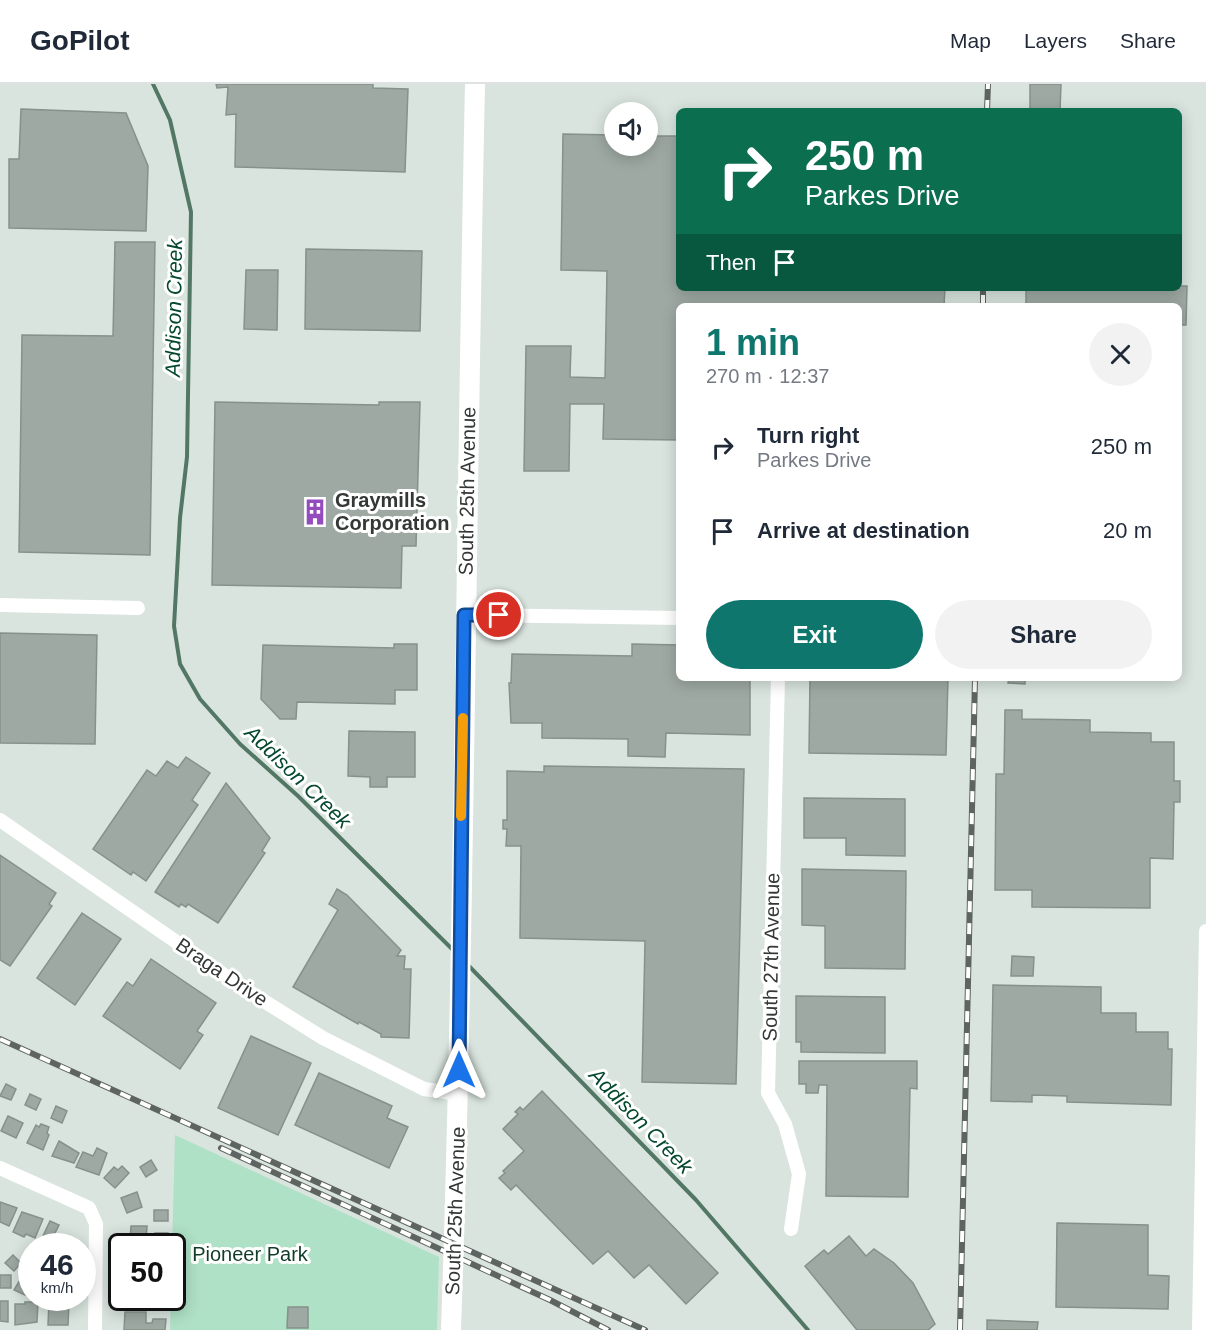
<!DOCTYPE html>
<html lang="en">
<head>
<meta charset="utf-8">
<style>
  :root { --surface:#fff; --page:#f2f2f3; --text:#1f2937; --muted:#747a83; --line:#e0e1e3; --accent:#0f766e }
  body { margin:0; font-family:Helvetica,sans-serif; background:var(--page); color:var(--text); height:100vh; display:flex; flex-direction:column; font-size:22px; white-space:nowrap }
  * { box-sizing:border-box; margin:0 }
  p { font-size:20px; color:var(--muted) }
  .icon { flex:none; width:33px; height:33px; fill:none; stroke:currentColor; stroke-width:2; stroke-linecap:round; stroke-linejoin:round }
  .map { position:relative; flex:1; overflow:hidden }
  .drawer { position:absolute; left:676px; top:219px; width:506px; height:378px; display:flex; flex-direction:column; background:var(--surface); border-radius:9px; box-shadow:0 3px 15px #0003 }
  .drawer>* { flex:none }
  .hud { position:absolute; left:676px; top:24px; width:506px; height:183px; border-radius:9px; box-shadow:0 3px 15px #0003; background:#0b6e4f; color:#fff; overflow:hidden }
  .buttons { position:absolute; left:604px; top:18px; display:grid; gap:12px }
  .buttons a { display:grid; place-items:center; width:54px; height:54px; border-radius:50%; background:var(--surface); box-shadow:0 3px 15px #0003; font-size:30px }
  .speed { position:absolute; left:18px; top:1149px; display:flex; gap:12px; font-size:30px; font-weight:700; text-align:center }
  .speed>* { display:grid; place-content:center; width:78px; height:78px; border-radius:50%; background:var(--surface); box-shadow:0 3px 15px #0003; line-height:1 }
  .speed small { font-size:15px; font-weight:400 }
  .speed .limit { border:3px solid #111; border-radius:9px; background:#fff; color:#111 }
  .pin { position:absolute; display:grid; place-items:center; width:51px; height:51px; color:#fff; margin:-26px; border:3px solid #fff; border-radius:50%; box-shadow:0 2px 6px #0007 }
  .me { position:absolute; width:66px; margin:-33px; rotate:0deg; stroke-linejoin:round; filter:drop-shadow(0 0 4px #0008) }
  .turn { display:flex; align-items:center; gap:21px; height:126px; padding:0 30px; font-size:27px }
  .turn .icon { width:78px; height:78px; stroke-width:2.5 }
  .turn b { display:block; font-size:42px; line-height:51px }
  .then { display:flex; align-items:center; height:57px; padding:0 30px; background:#0003; gap:12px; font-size:22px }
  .round { display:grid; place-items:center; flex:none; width:63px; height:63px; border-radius:32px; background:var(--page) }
  .head { display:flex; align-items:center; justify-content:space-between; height:102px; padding:0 30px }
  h1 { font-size:36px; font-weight:700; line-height:45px; color:var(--accent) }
  .cta { display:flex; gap:12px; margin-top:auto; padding:12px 30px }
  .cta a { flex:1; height:69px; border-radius:36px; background:var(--accent); color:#fff; font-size:24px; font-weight:700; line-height:69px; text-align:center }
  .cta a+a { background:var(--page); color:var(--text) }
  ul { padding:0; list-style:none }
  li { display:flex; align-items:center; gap:18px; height:84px; padding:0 30px }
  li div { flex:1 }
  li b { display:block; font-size:22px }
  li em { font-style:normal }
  header { display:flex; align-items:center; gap:36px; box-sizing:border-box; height:84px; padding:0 30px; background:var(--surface); border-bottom:2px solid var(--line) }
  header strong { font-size:28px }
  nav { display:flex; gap:33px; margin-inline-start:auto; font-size:21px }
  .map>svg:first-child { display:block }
  .green { fill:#afe1c6 }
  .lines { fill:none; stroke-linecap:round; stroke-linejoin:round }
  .stream { stroke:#537765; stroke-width:4 }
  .building { fill:#9ea9a3; stroke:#86918b; stroke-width:1.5 }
  .minor { stroke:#fff; stroke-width:14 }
  .secondary { stroke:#fff; stroke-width:20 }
  .rail-casing { stroke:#5e6461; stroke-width:6 }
  .rail { stroke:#fff; stroke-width:4; stroke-dasharray:11; stroke-linecap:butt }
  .route-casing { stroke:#114b97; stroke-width:15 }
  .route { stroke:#1a73e8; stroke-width:10 }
  .slow { stroke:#f59e0b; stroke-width:10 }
  .labels { text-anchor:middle; stroke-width:6; stroke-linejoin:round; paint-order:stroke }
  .street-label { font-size:20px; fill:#333735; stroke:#fff }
  .poi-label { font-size:20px; font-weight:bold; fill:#333735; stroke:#fff; text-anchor:start }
  .park-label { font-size:20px; fill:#123c2a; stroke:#fff }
  .water-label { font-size:21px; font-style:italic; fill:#04482f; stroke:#fff }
</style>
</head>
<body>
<header>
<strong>GoPilot</strong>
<nav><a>Map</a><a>Layers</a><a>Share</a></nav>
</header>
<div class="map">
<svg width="1206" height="1246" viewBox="0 0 1206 1246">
  <rect width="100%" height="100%" fill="#d9e4de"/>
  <path class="green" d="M175,1051l264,122 -2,73h-267z"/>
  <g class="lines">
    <g class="stream">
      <path d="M153,0l17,36 21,92 -4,245 -7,61 -6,108 6,38 20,35 40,45 58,52 155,154"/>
      <path d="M467,880l229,236 112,130"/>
    </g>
  </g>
  <g class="building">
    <path d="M216,0h157v4l35,1 -3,83 -170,-5 1,-53 -10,1 2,-28 -11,1z"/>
    <path d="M1030,0h31l-1,27h-30z"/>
    <path d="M21,25l105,4 22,53 -2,65 -137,-3v-69h10z"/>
    <path d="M563,50l52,1v11h33v-10h32v152h265l-1,18h-264v134l-77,-1 1,-35h-34l-1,67h-45l2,-125h45l-1,31 35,1 2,-107 -46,-1z"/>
    <path d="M115,158h40l-5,313 -131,-3 3,-217 91,1z"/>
    <path d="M306,165l116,2 -2,80 -115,-2z"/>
    <path d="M246,186h32l-1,60 -33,-1z"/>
    <path d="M1179,202h8l-1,39h-7v-19h-153v-18h153z"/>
    <path d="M215,318l164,3v-3h41l-4,144h-14l-1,42 -189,-3z"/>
    <path d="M0,549l97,2 -2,109 -95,-1z"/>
    <path d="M394,560h23v46h-22v14l-98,-2 -1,17h-16l-19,-20 2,-54 131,3z"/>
    <path d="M632,560l48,1v33h70v57l-84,-2 -1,24 -37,-1v-17l-86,-1v-15h-31l-2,-40h2l1,-29 120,2z"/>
    <path d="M810,594h138l-2,77 -137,-2z"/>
    <path d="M1009,594h16v6l-17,-1z"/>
    <path d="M1005,626h17v9l68,1v12l61,1v9h23v39h6v21h-6l-1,57 -23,-1v50l-118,-1v-17h-37l1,-116h8z"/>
    <path d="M349,647l66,1v45h-28v10h-17v-10l-22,-1z"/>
    <path d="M186,673l24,16 -18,27 6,5 -52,76 -13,-9 -2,3 -38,-26 54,-79 9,6 11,-15 11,7z"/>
    <path d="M544,682l200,3 -8,315 -94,-2 3,-141 -125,-3 1,-92h-15l1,-17h-4v-9h4v-49l37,1z"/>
    <path d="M226,699l44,55 -8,13 3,2 -47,70 -30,-19 -2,3 -5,-3 -2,3 -24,-15z"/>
    <path d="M804,714l101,1v57l-59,-1v-17h-42z"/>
    <path d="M0,771l56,38 -7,11 3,2 -42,60 -10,-6z"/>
    <path d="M802,785l104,2 -1,98 -80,-1v-42l-23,-1z"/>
    <path d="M337,805l10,6 54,55 -4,6h8l-1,13h7l-2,69 -28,-1v-3l-22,-12 -1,2 -65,-37 45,-77 -9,-6z"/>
    <path d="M82,829l39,26 -46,66 -38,-27z"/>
    <path d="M1012,872l22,1 -1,19h-22z"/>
    <path d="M151,875l65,44 -19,28 6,4 -23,34 -77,-53 24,-34 6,4z"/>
    <path d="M993,901l108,2v26h35v19h32v17h4l-1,56 -104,-3v-6l-35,-1v7l-41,-1z"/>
    <path d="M796,912l89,1v56l-84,-1v-10h-5z"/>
    <path d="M251,952l60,27 -33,72 -60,-27z"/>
    <path d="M799,977h118v28l-7,-1 -2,109 -82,-1 1,-111h-8l-1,8h-12v-9h-7z"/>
    <path d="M319,989l73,33 -5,12 21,9 -19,41 -94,-43z"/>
    <path d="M6,1000l10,5 -5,11 -11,-4z"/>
    <path d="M542,1007l176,182 -32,31 -37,-39 -15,13 -26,-27 -15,13 -77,-79 -5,5 -12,-12 6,-5 -2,-2 21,-20 -21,-22 15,-15 -3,-2 5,-5 3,3z"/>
    <path d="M30,1010l11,5 -5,11 -11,-5z"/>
    <path d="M56,1022l11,5 -5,12 -11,-5z"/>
    <path d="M8,1032l15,7 -7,15 -15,-7z"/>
    <path d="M41,1040l8,3 -2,6 2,2 -6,15 -16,-7 9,-18 3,2z"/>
    <path d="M59,1057l20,12 -5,10 -22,-7z"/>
    <path d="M97,1064l10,5 -8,22 -23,-8 7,-15 10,4z"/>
    <path d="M151,1076l6,10 -11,7 -6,-10z"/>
    <path d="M122,1082l7,7 -14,15 -11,-10 10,-11 4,3z"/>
    <path d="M137,1108l5,15 -15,6 -6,-15z"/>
    <path d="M0,1118l17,6 -8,18 -9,-4z"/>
    <rect x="154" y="1126" width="14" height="11"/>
    <path d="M22,1128l21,7 -8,19 -9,-4 -2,3 -11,-5z"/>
    <path d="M50,1137l9,4 -5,10 -3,-1 -3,5 -5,-3z"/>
    <path d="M1057,1139l91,2v50l21,1 -1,33 -112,-2z"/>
    <path d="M131,1142h16l-1,15h-16z"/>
    <path d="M155,1149h13v13h-14z"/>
    <path d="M849,1152l17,20 8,-7 20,14 19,20 22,41 -7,6h-71l-52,-64 19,-16 4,4z"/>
    <path d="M51,1154h17v8h-21z"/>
    <path d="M13,1171l8,8 -7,8 -9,-8z"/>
    <path d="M30,1178l2,1 -1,16 -9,-9z"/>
    <rect x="0" y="1191" width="11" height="13"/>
    <path d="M20,1196l10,5 -5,10 -11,-5z"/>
    <path d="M53,1214h14l-2,4h4l-1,23h-20l1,-24h4z"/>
    <path d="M128,1214h13l-1,6 -12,-1z"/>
    <path d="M0,1217h8v21l-8,-1z"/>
    <path d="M25,1218h13l-1,20 -22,3v-21h10z"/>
    <path d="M288,1223h20v21h-21z"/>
    <path d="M125,1228h21v11h6l1,-4h13l-1,11h-41z"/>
    <path d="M987,1236l51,2 -1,8h-50z"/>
  </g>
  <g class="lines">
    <g class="minor">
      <path d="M0,521l138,3"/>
      <path d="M464,531l216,3"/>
      <path d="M778,594l-10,415 17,31 14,50 -8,55"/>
      <path d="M0,736l243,168 80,50 101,51 35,5"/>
      <path d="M0,1084l89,40 7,16 -1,106"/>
      <path d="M1199,1246l7,-399"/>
    </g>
    <path class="secondary" d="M451,1246c14,-415 15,-831 24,-1246"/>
    <g class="rail-casing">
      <g id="rail">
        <path d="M987,27l1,-27"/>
        <path d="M983,222v-18"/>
        <path d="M0,955l645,291"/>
        <path d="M221,1064l329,152 58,30"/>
        <path d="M960,1246l15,-652"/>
      </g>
    </g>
    <use href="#rail" class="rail"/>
  </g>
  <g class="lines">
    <g class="route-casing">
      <path id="route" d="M459,986l5,-455h35"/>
    </g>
    <use href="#route" class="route"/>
    <path class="slow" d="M461,732l2,-98"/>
  </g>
  <defs>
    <g id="building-bare" transform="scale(2.07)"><path d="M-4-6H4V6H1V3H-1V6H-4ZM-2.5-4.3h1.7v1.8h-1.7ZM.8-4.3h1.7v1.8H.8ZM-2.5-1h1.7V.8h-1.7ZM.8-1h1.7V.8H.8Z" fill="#944bbe" stroke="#fff" stroke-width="2.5" paint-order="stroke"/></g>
  </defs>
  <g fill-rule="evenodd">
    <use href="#building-bare" x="315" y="428"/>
  </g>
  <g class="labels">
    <g class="street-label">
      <text transform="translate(467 407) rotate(-89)" y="7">South 25th Avenue</text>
      <text transform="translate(771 873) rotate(-89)" y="7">South 27th Avenue</text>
      <text transform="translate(222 888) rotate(34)" y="7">Braga Drive</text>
      <text transform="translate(455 1127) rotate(-88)" y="7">South 25th Avenue</text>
    </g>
    <g class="poi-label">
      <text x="335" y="423">Graymills<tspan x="335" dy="23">Corporation</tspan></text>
    </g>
    <g class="park-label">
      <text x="250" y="1177">Pioneer Park</text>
    </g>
    <g class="water-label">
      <text transform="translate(174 224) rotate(-89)" y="7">Addison Creek</text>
      <text transform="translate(298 693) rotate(44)" y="7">Addison Creek</text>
      <text transform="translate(641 1037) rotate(46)" y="7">Addison Creek</text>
    </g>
  </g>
</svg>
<div class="buttons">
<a><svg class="icon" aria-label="sound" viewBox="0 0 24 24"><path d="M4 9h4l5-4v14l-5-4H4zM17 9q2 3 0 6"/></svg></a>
</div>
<div class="speed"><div>46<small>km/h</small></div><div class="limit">50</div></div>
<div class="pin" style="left:499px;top:531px;background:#d93025"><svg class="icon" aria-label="arrive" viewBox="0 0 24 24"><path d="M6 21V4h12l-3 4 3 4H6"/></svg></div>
<svg class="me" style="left:459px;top:986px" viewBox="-20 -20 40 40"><path d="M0-17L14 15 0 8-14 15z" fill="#1a73e8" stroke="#fff" stroke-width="4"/></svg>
<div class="hud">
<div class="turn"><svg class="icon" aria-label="right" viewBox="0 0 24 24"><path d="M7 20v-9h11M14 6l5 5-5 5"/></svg><div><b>250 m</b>Parkes Drive</div></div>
<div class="then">Then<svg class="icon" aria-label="arrive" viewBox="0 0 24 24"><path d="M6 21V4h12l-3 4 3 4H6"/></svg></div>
</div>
<section class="drawer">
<div class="head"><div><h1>1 min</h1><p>270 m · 12:37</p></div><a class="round"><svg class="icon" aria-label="close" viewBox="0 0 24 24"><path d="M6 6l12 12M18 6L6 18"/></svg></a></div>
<ul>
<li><svg class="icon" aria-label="right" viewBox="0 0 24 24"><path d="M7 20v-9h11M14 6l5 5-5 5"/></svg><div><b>Turn right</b><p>Parkes Drive</p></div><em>250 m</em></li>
<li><svg class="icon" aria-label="arrive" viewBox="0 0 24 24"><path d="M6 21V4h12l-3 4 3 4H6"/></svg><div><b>Arrive at destination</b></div><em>20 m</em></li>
</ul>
<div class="cta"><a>Exit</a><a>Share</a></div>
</section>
</div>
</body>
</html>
